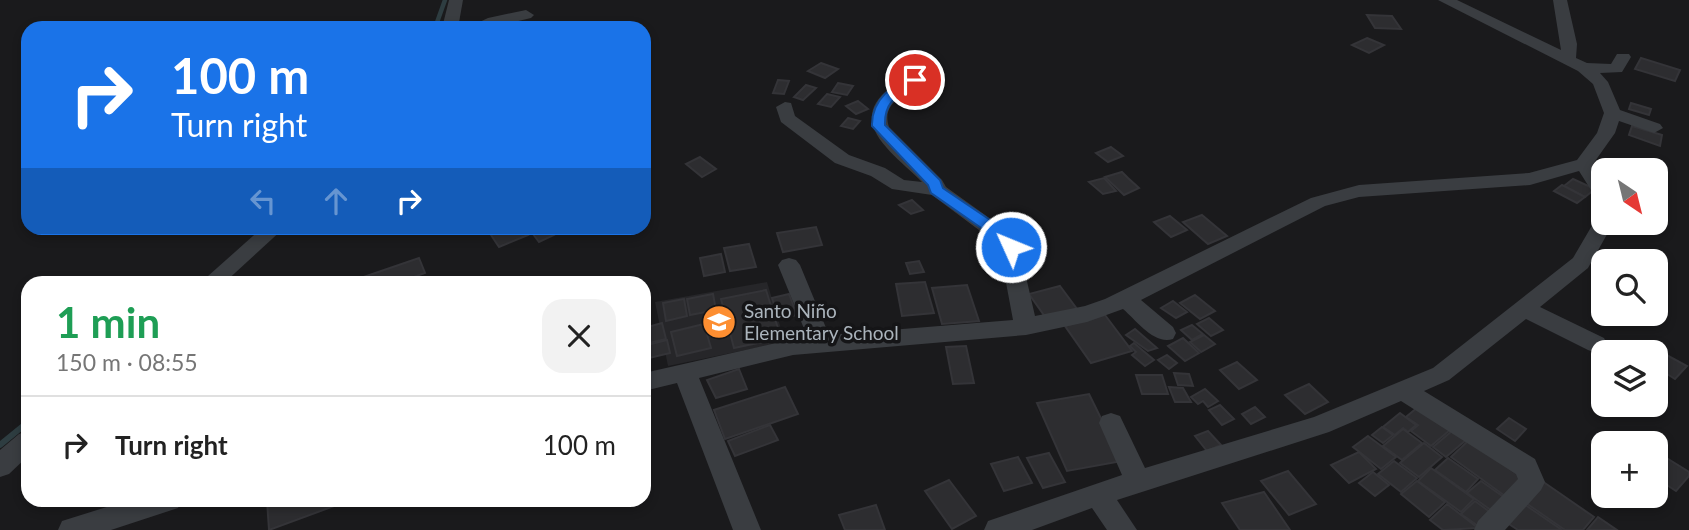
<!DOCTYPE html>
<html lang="en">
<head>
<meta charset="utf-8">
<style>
  :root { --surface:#fff; --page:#f2f2f2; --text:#222; --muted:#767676; --line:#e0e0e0 }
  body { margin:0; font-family:Lato,sans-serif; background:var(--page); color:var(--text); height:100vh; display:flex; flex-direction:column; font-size:26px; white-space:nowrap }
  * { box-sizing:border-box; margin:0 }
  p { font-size:23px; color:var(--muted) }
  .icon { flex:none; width:38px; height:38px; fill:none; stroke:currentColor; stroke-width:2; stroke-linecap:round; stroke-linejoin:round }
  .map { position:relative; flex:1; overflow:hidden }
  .side { position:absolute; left:21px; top:276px; width:630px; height:231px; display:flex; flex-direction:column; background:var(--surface); border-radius:21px; box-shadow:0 4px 10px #0003 }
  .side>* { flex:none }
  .banner { position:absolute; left:21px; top:21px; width:630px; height:214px; border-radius:21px; box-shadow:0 4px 10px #0003; background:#1a73e8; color:#fff; overflow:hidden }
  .needle { width:46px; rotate:145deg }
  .buttons { position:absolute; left:1591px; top:158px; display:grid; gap:14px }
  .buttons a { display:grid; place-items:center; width:77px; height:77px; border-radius:14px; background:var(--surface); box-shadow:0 4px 10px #0003; font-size:35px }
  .pin { position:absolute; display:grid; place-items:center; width:60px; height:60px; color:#fff; margin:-30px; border:4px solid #fff; border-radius:50%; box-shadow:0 2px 7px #0007 }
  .me { position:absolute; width:77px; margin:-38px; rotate:314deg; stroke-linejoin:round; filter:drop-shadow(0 0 5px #0008) }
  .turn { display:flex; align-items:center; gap:24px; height:147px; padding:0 35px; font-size:32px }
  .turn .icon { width:91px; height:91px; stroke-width:2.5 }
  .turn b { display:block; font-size:49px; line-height:60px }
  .lanes { display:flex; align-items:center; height:66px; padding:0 35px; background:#0003; justify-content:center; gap:35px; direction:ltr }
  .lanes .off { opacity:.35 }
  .round { display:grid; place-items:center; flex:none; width:74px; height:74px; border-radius:21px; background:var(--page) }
  .head { display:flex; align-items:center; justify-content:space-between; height:119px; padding:0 35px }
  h1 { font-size:42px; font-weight:700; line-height:52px; color:#1e9e55 }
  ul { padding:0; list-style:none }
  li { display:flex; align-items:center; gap:21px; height:98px; padding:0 35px; border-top:2px solid var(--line) }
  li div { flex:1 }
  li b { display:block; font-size:26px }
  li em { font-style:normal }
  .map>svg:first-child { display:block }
  .built { fill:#262629 }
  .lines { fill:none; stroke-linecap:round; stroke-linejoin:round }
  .stream-far1 { stroke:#2e3d41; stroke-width:4.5 }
  .stream { stroke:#2e3d41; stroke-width:6 }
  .building { fill:#2d2d30; stroke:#343438; stroke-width:2 }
  .minor { fill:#3a3d41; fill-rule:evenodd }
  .route { fill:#1a73e8; stroke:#114b97; stroke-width:2 }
  .labels { text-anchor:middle; stroke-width:7; stroke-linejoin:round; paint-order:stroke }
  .poi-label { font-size:19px; fill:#abb4bc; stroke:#151517; text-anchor:start }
</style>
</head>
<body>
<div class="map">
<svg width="1689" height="530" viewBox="0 0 1689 530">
  <rect width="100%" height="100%" fill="#1a1a1c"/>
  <path class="built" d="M767,282l18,60 -117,24 -13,-64z"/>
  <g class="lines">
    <path class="stream-far1" d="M435,28l10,-28"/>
    <path class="stream" d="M0,445l28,-23"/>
  </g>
  <g class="building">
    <path d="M1367,15l25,1 9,13 -26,-1z"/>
    <path d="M1367,38l17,7 -15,8 -17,-8z"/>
    <path d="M1641,58l39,12 -5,11 -40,-12z"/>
    <path d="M821,63l17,6 -13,9 -17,-7z"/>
    <path d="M930,67l9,7 -15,5 -10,-7z"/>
    <path d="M778,80l11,1 -5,13 -11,-1z"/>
    <path d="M838,83l15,3 -6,9 -15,-3z"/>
    <path d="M806,85l10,3 -13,12 -9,-3z"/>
    <path d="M827,94l13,3 -9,10 -13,-3z"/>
    <path d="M858,101l10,8 -12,5 -10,-8z"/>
    <path d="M1631,103l20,6 -2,6 -20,-6z"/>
    <path d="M848,118l12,3 -7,8 -12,-3z"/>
    <path d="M1632,126l30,9 -2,11 -31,-11z"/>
    <path d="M1111,147l12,9 -15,6 -12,-9z"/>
    <path d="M700,157l16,12 -14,8 -16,-13z"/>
    <path d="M1122,172l6,6 11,10 -15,7 -19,-18z"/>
    <path d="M1104,178l12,13 -13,3 -14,-12z"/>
    <path d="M1573,179l22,10 -10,8 -21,-11z"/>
    <path d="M1562,185l23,12 -8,6 -23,-12z"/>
    <path d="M912,200l11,10 -12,4 -12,-9z"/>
    <path d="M1202,215l25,21 -19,8 -25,-22z"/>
    <path d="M1170,216l17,14 -16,7 -17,-15z"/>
    <path d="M1023,222l7,12 -14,1 -5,-11z"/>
    <path d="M816,227l6,18 -39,7 -6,-19z"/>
    <path d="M509,228h14l5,7 -29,12 -8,-12z"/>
    <path d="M548,228l6,7 -15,7 -6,-8z"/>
    <path d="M1038,242l8,14 -25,3 -7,-14z"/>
    <path d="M749,244l7,23 -26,4 -6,-23z"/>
    <path d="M721,254l4,18 -21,4 -4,-18z"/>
    <path d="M419,258l6,15 -30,11h-39l-1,-4z"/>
    <path d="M919,261l5,11 -14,2 -4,-11z"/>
    <path d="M925,282l9,31 -32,3 -6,-32z"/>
    <path d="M967,285l12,36 -37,3 -10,-36z"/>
    <path d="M1060,286l17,23 -31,9 -17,-24z"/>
    <path d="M766,290l15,48 -47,10 -13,-49z"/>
    <path d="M713,294l3,16 -26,5 -3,-16z"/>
    <path d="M789,294l8,21 -18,4 -7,-21z"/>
    <path d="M1195,295l20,16 -15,8 -20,-16z"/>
    <path d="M684,299l3,17 -21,5 -3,-18z"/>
    <path d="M1173,301l14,11 -11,6 -15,-10z"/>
    <path d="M1105,315l27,36 -41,12 -26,-37z"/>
    <path d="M722,317l4,15 -16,4 -4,-15z"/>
    <path d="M1209,318l14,12 -12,6 -14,-12z"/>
    <path d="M662,323l4,16 -21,5 -1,-16z"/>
    <path d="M704,324l7,24 -34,8 -6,-24z"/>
    <path d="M1192,325l11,9 -11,6 -11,-10z"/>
    <path d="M1135,329l22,19 -9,3 -22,-16z"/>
    <path d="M1204,335l11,9 -14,8 -11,-10z"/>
    <path d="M1183,338l16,15 -14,8 -17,-15z"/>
    <path d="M667,340l3,13 -21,5 -2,-13z"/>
    <path d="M1134,343l20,17 -9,6 -13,-11 4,-3 -6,-6z"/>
    <path d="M966,346l8,37 -21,1 -7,-37z"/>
    <path d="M1661,352l26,14 -12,13 -19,-12v-9z"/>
    <path d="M1167,355l10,8 -8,6 -11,-9z"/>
    <path d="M1237,362l20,18 -18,9 -19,-19z"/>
    <path d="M739,369l8,20 -31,9 -9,-18z"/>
    <path d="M1174,373l15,1 4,12 -15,-1z"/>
    <path d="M1136,375h26l6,19h-26z"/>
    <path d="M1309,384l19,18 -23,12 -20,-19z"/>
    <path d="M785,387l13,27 -73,25 -11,-29z"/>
    <path d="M1169,387l14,1 8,14h-16z"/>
    <path d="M1205,389l13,12 -10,6 -5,-6 -5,3 -7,-7z"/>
    <path d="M1089,394l33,67 -55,10 -30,-68z"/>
    <path d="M1220,405l14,14 -12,6 -13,-15z"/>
    <path d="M1255,407l10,10 -14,7 -9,-10z"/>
    <path d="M1418,407l32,23 -19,16 -20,-15 7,-6 -12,-8z"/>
    <path d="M1400,413l16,12 -8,7 -5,-4 -8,7 -12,-8z"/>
    <path d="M1509,418l17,11 -11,12 -18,-12z"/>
    <path d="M770,425l8,15 -43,16 -7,-15z"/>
    <path d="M1382,427l11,8 -10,8 -11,-8z"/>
    <path d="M1403,429l19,14 -20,17 -19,-14z"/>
    <path d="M1208,431l13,14 -14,6 -12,-15z"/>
    <path d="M1452,431l14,9 -20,17 -13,-10z"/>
    <path d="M1368,436l28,21 -15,12 -28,-22z"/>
    <path d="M1469,440l54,38 -18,18 -54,-39z"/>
    <path d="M1424,443l18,14 -23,20 -19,-14z"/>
    <path d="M1359,452l17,17 -27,14 -18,-18z"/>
    <path d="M1049,453l16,29 -22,6 -16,-30z"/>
    <path d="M1018,457l14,26 -28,8 -13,-27z"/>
    <path d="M1665,457l24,15v4l-13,15 -20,-13v-10z"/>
    <path d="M1448,458l30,21 -12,13 -31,-22z"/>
    <path d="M1394,461l23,17 -16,14 -23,-18z"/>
    <path d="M1431,468l43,31 -13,13 -43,-31z"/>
    <path d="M1288,471l28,33 -27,11 -28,-34z"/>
    <path d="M1373,472l16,13 -14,11 -16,-13z"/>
    <path d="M949,480l27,36 -24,13 -27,-38z"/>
    <path d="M1417,481l28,21 -16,15 -28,-23z"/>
    <path d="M1481,481l24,17 -13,13 -25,-18z"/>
    <path d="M1542,481l52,36 -11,13h-18l-42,-29z"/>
    <path d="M1264,492l26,38h-50l-18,-27z"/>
    <path d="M267,500h77l1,2 -76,28z"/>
    <path d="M1475,501l19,14 -13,13 -20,-14z"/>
    <path d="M1447,504l31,24 -35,2 -13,-10z"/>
    <path d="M1524,504l38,26h-44l-12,-8z"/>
    <path d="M876,505l9,25h-40l-6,-15z"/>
    <path d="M1598,517l19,13h-30z"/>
  </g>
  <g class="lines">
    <g class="minor">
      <path d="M449,0h14l-5,28h-16z"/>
      <path d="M1438,0h19l104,50 -8,-50h14l10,44 -1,14 11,5 24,1 6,-10h12l2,3 -9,15 -22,1 8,9 12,28 40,14 3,4 -9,5 -35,-12 -4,12 -22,31 10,15v21l-7,-2 -17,-27 -49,14 -171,12 -34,9 -184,94 32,27 3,6 -3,6c-19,6 -36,-18 -50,-30l-36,13 -61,13 -233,20 -94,23 62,152h-28l-56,-147 -33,8v-18l163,-37 -29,-71 4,-5 7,-2 7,2 4,5 29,70 184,-15 -14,-75 -67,-50 -40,-6 -21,-13 -36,-13 -54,-41 -5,-15 9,-5 6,1 4,13 54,39 36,13 19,12 18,2c-27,-28 -78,-59 -31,-95 8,-7 19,-13 30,-11l2,4c-13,15 -43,20 -34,47l53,53 4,7 67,48 5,7 17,74 50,-10 20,-7 206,-101 48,-13 170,-12 48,-13 20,-27 7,-20 -11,-29 -15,-13z"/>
      <path d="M526,10l8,5 -3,3 -42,10h-22l21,-10z"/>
      <path d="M1603,216v6h11l-26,46 -48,39 64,31 3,6 -3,6 -8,3 -8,-3 -62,-31 -77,61 -25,11 111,68 10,23 -4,8 -36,40h-31l4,-9 40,-42 -2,-5 -115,-73 -72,31 -212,68 20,30h-30l-15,-22 -60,22h-48l4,-9 134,-46 -23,-52 3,-7 9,-3 9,3 25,52 169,-51 119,-49 140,-110 24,-41z"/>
      <path d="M262,228h22l-61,56h-24z"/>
      <path d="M28,431v25l-19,18 -9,3v-27l19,-16z"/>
      <path d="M129,500h53l-4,8 -67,22h-53l4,-9z"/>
    </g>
  </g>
  <path class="route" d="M915,76l7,4c-17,14 -38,16 -37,45l55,55 3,8 62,42 14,17 -2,4h-11l-12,-14 -63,-44 -3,-8 -56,-59c-1,-26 21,-43 43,-50z"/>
  <defs>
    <g id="school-disc" transform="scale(1.75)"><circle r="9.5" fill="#fd8e31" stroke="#151517"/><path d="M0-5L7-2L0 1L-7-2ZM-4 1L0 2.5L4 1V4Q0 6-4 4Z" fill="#fff"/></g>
  </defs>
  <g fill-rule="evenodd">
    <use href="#school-disc" x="719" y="322"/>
  </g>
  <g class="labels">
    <g class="poi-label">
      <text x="744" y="318">Santo Niño<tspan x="744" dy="22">Elementary School</tspan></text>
    </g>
  </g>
</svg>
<div class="buttons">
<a><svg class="needle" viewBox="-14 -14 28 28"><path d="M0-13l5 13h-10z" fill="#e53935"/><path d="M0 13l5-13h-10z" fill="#767676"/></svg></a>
<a><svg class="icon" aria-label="search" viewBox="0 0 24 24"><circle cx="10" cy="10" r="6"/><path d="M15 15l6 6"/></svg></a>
<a><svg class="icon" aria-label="layers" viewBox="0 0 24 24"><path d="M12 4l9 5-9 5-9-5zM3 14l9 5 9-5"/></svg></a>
<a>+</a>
</div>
<div class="pin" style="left:915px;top:80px;background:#d93025"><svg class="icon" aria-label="arrive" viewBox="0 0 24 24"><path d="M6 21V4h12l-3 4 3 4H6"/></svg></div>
<svg class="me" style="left:1011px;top:247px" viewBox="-20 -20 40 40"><circle r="17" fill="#1a73e8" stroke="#fff" stroke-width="3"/><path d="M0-11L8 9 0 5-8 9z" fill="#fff"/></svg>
<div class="banner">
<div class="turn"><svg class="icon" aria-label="right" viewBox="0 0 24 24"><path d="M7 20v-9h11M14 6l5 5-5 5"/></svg><div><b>100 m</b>Turn right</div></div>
<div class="lanes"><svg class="icon off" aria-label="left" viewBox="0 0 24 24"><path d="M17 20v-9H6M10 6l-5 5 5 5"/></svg><svg class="icon off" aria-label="ahead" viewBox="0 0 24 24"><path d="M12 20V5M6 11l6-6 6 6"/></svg><svg class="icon" aria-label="right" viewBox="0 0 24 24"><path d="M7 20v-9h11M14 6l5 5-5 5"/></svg></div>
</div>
<section class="side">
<div class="head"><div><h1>1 min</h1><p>150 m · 08:55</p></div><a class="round"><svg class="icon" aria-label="close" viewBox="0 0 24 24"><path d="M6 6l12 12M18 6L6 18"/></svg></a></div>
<ul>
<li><svg class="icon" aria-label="right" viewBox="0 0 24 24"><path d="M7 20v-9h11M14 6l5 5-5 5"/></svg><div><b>Turn right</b></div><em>100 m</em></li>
</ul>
</section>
</div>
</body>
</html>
